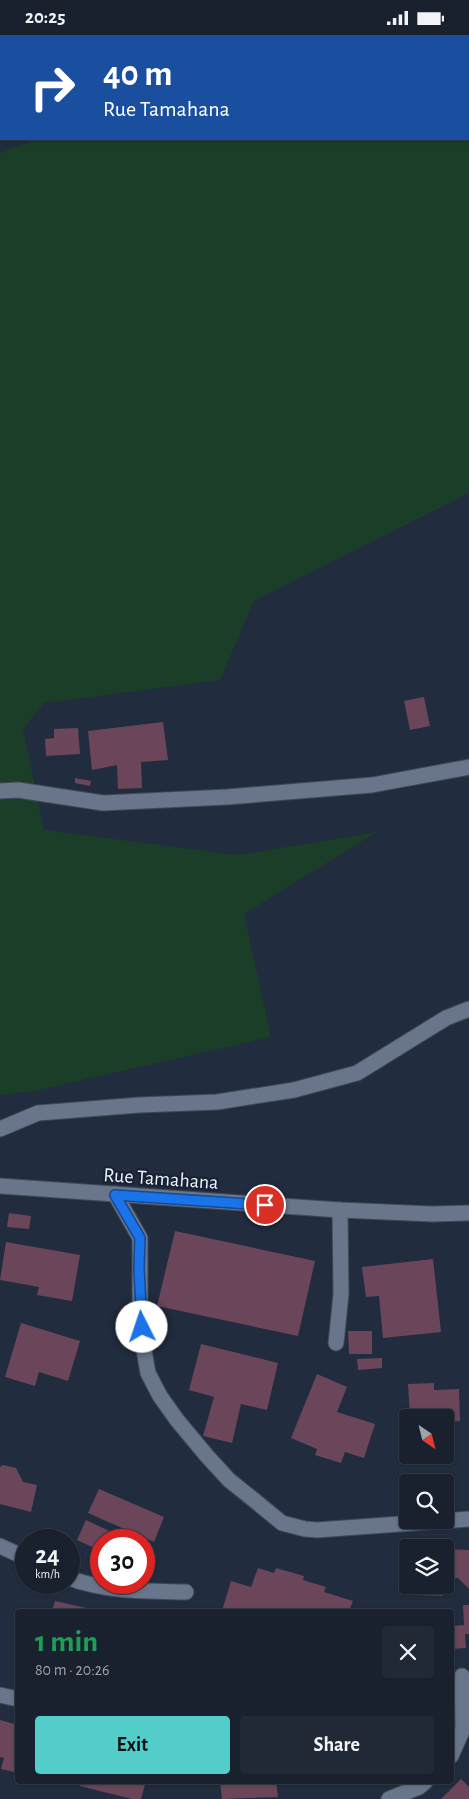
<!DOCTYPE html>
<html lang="en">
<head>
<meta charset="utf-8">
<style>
  :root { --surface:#19212e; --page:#222936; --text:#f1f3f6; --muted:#9fa3aa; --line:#373e4a; --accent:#53cdc9 }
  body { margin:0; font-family:"Alegreya Sans",sans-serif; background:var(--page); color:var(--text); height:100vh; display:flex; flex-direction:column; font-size:19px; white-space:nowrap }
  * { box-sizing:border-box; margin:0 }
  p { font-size:16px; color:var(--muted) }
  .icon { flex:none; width:28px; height:28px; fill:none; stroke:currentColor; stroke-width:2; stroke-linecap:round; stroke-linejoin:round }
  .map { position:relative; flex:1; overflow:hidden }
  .drawer { position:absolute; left:15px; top:1574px; width:439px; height:175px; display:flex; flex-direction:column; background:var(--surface); border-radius:5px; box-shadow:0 1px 4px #0004,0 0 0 1px var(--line) }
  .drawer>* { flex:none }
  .banner { position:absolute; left:0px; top:0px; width:470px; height:105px; box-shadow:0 1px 4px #0004,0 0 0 1px var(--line); background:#1a4fa0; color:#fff; overflow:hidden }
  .needle { width:32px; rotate:145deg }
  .buttons { position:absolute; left:399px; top:1374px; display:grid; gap:10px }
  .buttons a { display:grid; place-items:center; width:55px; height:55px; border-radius:5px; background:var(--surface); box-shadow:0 1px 4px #0004,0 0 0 1px var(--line); font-size:25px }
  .speed { position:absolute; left:15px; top:1494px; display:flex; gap:10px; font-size:25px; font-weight:700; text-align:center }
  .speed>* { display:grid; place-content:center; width:65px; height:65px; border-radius:50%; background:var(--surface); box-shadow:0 1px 4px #0004,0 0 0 1px var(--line); line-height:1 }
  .speed small { font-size:12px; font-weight:400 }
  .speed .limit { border:8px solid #d22; background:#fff; color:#111 }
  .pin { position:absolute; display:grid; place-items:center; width:42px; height:42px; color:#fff; margin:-21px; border:2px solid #fff; border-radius:50%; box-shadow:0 1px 5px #0007 }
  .me { position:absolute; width:55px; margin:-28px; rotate:356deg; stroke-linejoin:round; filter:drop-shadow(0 0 4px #0008) }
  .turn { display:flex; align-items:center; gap:18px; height:105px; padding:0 20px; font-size:22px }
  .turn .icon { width:65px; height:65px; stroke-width:2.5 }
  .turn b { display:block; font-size:35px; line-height:42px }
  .round { display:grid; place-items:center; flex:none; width:52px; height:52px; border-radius:5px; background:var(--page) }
  .head { display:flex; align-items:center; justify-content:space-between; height:85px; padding:0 20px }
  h1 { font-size:30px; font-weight:700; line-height:38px; color:#1e9e55 }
  .primary-button { display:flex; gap:10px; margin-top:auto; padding:10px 20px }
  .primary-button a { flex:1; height:58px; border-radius:5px; background:var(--accent); color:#111; font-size:20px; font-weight:700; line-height:58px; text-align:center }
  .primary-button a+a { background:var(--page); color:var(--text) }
  .status { display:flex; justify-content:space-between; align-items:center; height:35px; padding:0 25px; background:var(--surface); direction:ltr }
  .status svg { height:14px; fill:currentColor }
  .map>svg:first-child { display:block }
  .green { fill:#1b3e29 }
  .building { fill:#6b465a }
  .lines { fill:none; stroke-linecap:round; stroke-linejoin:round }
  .minor-casing { stroke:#404958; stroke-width:17 }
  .minor { stroke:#68758a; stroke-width:15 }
  .route-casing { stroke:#114b97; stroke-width:12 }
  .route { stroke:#1a73e8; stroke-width:9 }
  .labels { text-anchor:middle; stroke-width:4.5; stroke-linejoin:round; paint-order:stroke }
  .street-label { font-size:20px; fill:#ebf2fe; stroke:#182233 }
</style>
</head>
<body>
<div class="status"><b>20:25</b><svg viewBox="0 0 49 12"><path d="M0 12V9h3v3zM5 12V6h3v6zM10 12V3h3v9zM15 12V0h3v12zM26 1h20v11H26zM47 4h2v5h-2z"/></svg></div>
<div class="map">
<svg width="469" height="1764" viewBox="0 0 469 1764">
  <rect width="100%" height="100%" fill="#212c3e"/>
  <path class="green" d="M399,0h70v458l-215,108 -34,79 -176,23 -21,26 21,101 193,25 140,-23 -133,82 27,123 -237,54 -34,4v-942l38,-14h431v-103h-76z"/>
  <g class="building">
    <path d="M424,662l6,29 -20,4 -6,-29z"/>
    <path d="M163,687l5,38 -27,2 1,26 -24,1 -1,-24 -25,5 -4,-39z"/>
    <path d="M78,693l2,26 -34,2 -1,-17 9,-1v-9z"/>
    <path d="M75,743l16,3 -1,5 -15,-3z"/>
    <path d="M9,1178l22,3 -2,13 -22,-2z"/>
    <path d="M175,1196l140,30 -17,75 -141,-30z"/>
    <path d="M6,1207l74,13 -8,46 -35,-6 2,-8 -39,-7z"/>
    <path d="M433,1224l8,73 -58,6 -4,-42 -13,1 -4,-30z"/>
    <path d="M21,1288l59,18 -12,40 -29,-9 -4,14 -30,-9z"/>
    <path d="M348,1296h24v23h-23z"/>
    <path d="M201,1309l77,19 -11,47 -26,-6 -9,39 -29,-7 11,-39 -25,-7z"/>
    <path d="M382,1323v10l-24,2 -1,-11z"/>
    <path d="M317,1339l30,13 -10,25 38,12 -11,34 -19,-6 -4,11 -26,-8 2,-6 -26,-11z"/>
    <path d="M434,1348v7l25,-1 1,32 -15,1v-5h-35l-2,-33z"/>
    <path d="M3,1430l13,3 7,14 14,3 -6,27 -31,-8v-37z"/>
    <path d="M99,1454l65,28 -10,25 -66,-29z"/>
    <path d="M86,1485l34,16 -1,4h-18v11l-24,-11z"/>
    <path d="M445,1514l24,1v39l-11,-11 -13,1z"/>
    <path d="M258,1533l16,5 2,-5 28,8 -1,4 23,7 -2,5 29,9 -4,10h-127l9,-30 20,6z"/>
    <path d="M415,1550h29l-1,11 -29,-1z"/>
    <path d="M55,1566l40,9v1h-43z"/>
    <path d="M463,1570h6v29h-4l1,14 -15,1v-23l13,-1z"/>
    <path d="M0,1685l18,5v48l-17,-4 3,-11 -4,-1z"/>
    <path d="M461,1744l8,8v12h-28z"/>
    <path d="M81,1746h65l-5,18h-9l-52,-13z"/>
    <path d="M220,1746h56l2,16 -56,2z"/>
  </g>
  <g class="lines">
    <g class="minor-casing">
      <g id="minor">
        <path d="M66,0l1,1"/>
        <path d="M0,756l18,-1 85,13 124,-6 145,-12 97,-18"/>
        <path d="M0,1094l38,-16 101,-8 78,-3 77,-12 63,-17 89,-55 23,-9"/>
        <path d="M0,1151l340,24 92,4 37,-1"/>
        <path d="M115,1159l25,44v75l5,43 3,17 12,23 17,24 30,36 22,24 25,20 28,23 23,6 12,1 152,-11"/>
        <path d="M336,1308l5,-49 -1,-84"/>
        <path d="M0,1511l26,12"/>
        <path d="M69,1543c38,14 77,13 117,14"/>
        <path d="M0,1660l18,4"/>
        <path d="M451,1721l12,-27 -1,-53"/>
        <path d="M389,1764l30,-12 7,-6"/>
      </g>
    </g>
    <use href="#minor" class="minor"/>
  </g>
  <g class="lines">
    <g class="route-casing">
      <path id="route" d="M142,1292l-3,-59 1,-30 -25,-43 150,10"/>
    </g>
    <use href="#route" class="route"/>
  </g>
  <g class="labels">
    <g class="street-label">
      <text transform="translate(161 1143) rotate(4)" y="7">Rue Tamahana</text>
    </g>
  </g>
</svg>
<div class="buttons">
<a><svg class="needle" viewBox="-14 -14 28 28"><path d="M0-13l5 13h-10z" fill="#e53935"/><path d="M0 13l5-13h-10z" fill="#9fa3aa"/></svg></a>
<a><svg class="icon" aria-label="search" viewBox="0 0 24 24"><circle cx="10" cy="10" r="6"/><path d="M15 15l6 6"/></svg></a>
<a><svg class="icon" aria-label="layers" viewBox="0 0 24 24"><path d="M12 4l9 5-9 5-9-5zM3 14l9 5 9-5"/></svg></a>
</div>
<div class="speed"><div>24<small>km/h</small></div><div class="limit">30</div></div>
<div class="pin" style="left:265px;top:1170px;background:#d93025"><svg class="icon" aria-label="arrive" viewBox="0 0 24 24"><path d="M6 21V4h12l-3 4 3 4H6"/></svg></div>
<svg class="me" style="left:142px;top:1292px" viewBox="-20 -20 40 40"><circle r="19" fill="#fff"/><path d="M0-13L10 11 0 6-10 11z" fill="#1a73e8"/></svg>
<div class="banner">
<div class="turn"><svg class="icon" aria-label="right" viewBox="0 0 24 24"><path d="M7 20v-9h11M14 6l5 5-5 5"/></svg><div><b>40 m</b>Rue Tamahana</div></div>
</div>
<section class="drawer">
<div class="head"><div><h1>1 min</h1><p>80 m · 20:26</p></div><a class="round"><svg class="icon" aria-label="close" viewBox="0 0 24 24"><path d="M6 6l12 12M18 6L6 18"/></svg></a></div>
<div class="primary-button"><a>Exit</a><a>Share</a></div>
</section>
</div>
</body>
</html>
